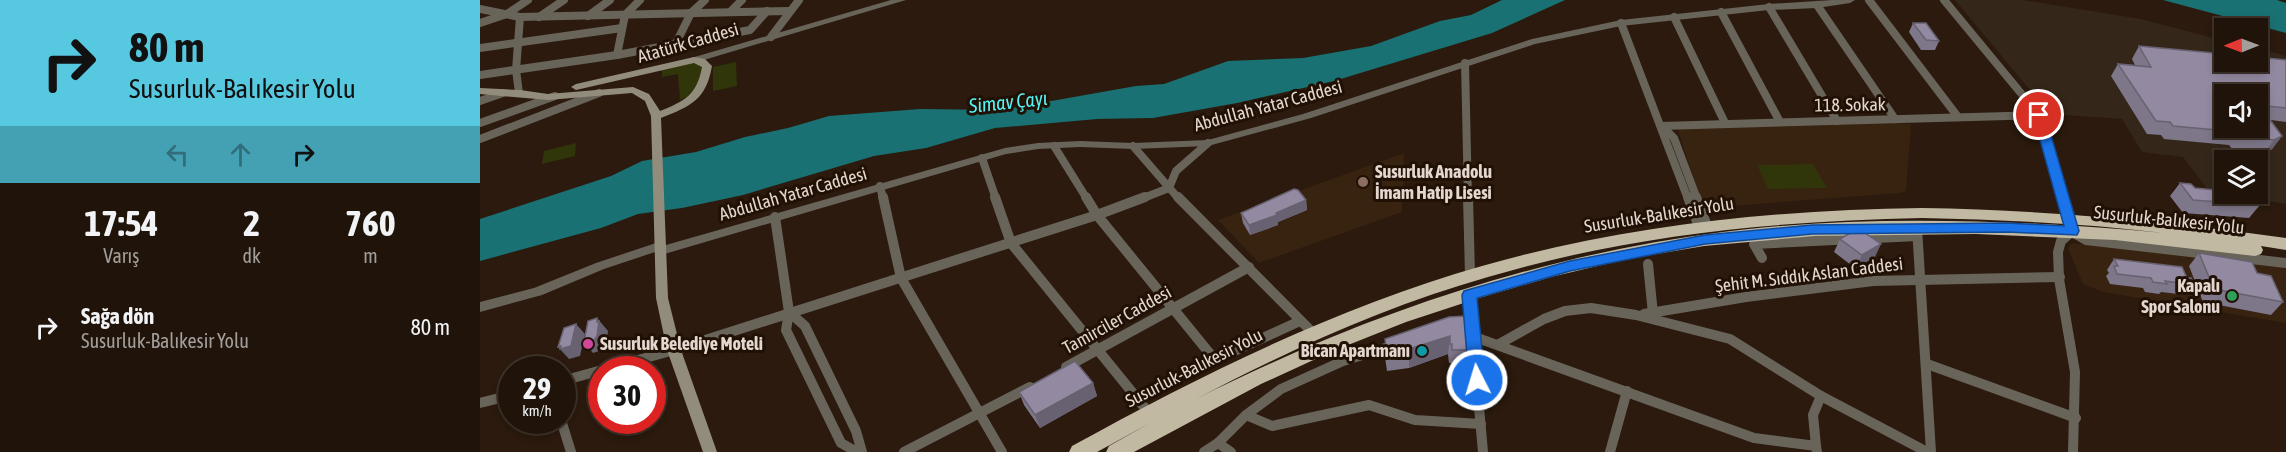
<!DOCTYPE html>
<html lang="tr">
<head>
<meta charset="utf-8">
<style>
  :root { --surface:#20140a; --page:#281d13; --text:#f1f3f6; --muted:#a29e9c; --line:#3d332b }
  body { margin:0; font-family:"Asap Condensed",sans-serif; background:var(--page); color:var(--text); height:100vh; display:flex; flex-direction:column; font-size:22px; white-space:nowrap }
  * { box-sizing:border-box; margin:0 }
  p { font-size:20px; color:var(--muted) }
  .icon { flex:none; width:33px; height:33px; fill:none; stroke:currentColor; stroke-width:2; stroke-linecap:round; stroke-linejoin:round }
  .map { position:relative; flex:1; overflow:hidden }
  .panel { display:flex; flex-direction:column; background:var(--surface); width:480px }
  .panel>* { flex:none }
  .hud { background:#56c9e0; color:#111; overflow:hidden }
  .needle { width:39px; rotate:269deg }
  .controls { position:absolute; left:1734px; top:18px; display:grid; gap:12px }
  .controls a { display:grid; place-items:center; width:54px; height:54px; border-radius:0px; background:var(--surface); box-shadow:0 3px 9px #0003,0 0 0 2px var(--line); font-size:30px }
  .speed { position:absolute; left:18px; top:356px; display:flex; gap:12px; font-size:30px; font-weight:700; text-align:center }
  .speed>* { display:grid; place-content:center; width:78px; height:78px; border-radius:50%; background:var(--surface); box-shadow:0 3px 9px #0003,0 0 0 2px var(--line); line-height:1 }
  .speed small { font-size:15px; font-weight:400 }
  .speed .limit { border:9px solid #d22; background:#fff; color:#111 }
  .pin { position:absolute; display:grid; place-items:center; width:51px; height:51px; color:#fff; margin:-26px; border:3px solid #fff; border-radius:50%; box-shadow:0 2px 6px #0007 }
  .me { position:absolute; width:66px; margin:-33px; rotate:355deg; stroke-linejoin:round; filter:drop-shadow(0 0 4px #0008) }
  .turn { display:flex; align-items:center; gap:21px; height:126px; padding:0 30px; font-size:27px }
  .turn .icon { width:78px; height:78px; stroke-width:2.5 }
  .turn b { display:block; font-size:42px; line-height:51px }
  .lanes { display:flex; align-items:center; height:57px; padding:0 30px; background:#0003; justify-content:center; gap:30px; direction:ltr }
  .lanes .off { opacity:.35 }
  .eta { display:flex; justify-content:space-evenly; align-items:center; height:102px; text-align:center }
  .eta b { font-size:36px; font-weight:700; line-height:42px }
  ul { padding:0; list-style:none }
  li { display:flex; align-items:center; gap:18px; height:84px; padding:0 30px }
  li div { flex:1 }
  li b { display:block; font-size:22px }
  li em { font-style:normal }
  main { display:flex; flex:1; min-height:0 }
  .map>svg:first-child { display:block }
  .industrial { fill:#34271a; fill-rule:evenodd }
  .built { fill:#382210 }
  .green { fill:#31350a }
  .water { fill:#197173 }
  .lines { fill:none; stroke-linecap:round; stroke-linejoin:round }
  .minor-far1 { stroke:#68645a; stroke-width:8 }
  .minor { stroke:#68645a; stroke-width:10 }
  .tertiary { fill:#68645a; fill-rule:evenodd }
  .secondary { fill:#928c7c; fill-rule:evenodd }
  .trunk { fill:#c1b9a2; fill-rule:evenodd }
  .wall { fill:#7e778a; fill-rule:evenodd }
  .shaded-wall { fill:#676171 }
  .building { fill:#938aa1; stroke:#676171; stroke-width:1.5 }
  .route { fill:#1a73e8; stroke:#114b97; stroke-width:1.5 }
  .education-dot { fill:#8d6e63; stroke:#211105; stroke-width:2 }
  .leisure-dot { fill:#2e9e5b; stroke:#211105; stroke-width:2 }
  .hotel-dot { fill:#d1479c; stroke:#211105; stroke-width:2 }
  .culture-dot { fill:#0f9aa8; stroke:#211105; stroke-width:2 }
  .labels { text-anchor:middle; stroke-width:6; stroke-linejoin:round; paint-order:stroke }
  .street-label { font-size:18px; fill:#e3d7cf; stroke:#211105 }
  .poi-label { font-size:18px; font-weight:bold; fill:#e3d7cf; stroke:#211105; text-anchor:start }
  .water-label { font-size:20px; font-style:italic; fill:#56f2f5; stroke:#211105 }
</style>
</head>
<body>
<main>
<section class="panel">
<div class="hud">
<div class="turn"><svg class="icon" aria-label="right" viewBox="0 0 24 24"><path d="M7 20v-9h11M14 6l5 5-5 5"/></svg><div><b>80 m</b>Susurluk-Balıkesir Yolu</div></div>
<div class="lanes"><svg class="icon off" aria-label="left" viewBox="0 0 24 24"><path d="M17 20v-9H6M10 6l-5 5 5 5"/></svg><svg class="icon off" aria-label="ahead" viewBox="0 0 24 24"><path d="M12 20V5M6 11l6-6 6 6"/></svg><svg class="icon" aria-label="right" viewBox="0 0 24 24"><path d="M7 20v-9h11M14 6l5 5-5 5"/></svg></div>
</div>
<div class="eta">
<div><b>17:54</b><p>Varış</p></div>
<div><b>2</b><p>dk</p></div>
<div><b>760</b><p>m</p></div>
</div>
<ul>
<li><svg class="icon" aria-label="right" viewBox="0 0 24 24"><path d="M7 20v-9h11M14 6l5 5-5 5"/></svg><div><b>Sağa dön</b><p>Susurluk-Balıkesir Yolu</p></div><em>80 m</em></li>
</ul>
</section>
<div class="map">
<svg width="1806" height="452" viewBox="0 0 1806 452">
  <rect width="100%" height="100%" fill="#2b1a0d"/>
  <path class="industrial" d="M1475,0h67l119,19 76,20 7,-1v24h34v-14l28,8v148l-77,-13 -26,-34 -41,-5 -20,-33 -72,-5zM1744,94h34v34h-34zM1744,160h34v34h-34z"/>
  <g class="built">
    <path d="M1398,122l33,2 -5,67 -6,2 -197,15 -26,-81z"/>
    <path d="M924,153l-2,59 -143,51 -41,-43z"/>
    <path d="M1592,243l214,24v56l-183,-31 -20,-8 -15,-36z"/>
  </g>
  <g class="green">
    <path d="M215,62l7,3c1,15 -8,30 -22,35l-2,-26 -16,3v-7z"/>
    <path d="M256,62l1,24 -24,5v-24z"/>
    <path d="M96,143l-1,13 -33,8 2,-13z"/>
    <path d="M1333,164l14,24 -59,1 -11,-24z"/>
  </g>
  <g class="water">
    <path d="M1022,0h63l-73,33 -158,48 -97,22 -84,15 -56,1 -102,9 -69,20 -52,8 -131,39 -61,13 -44,6 -37,14 -121,33v-42l131,-43 31,-15 54,-9 49,-15 43,-9 41,-12 91,-7 81,1 135,-24 28,-2 64,-23 75,-3 68,-12 69,-25 31,-6z"/>
    <path d="M1683,0h114l9,3v30z"/>
  </g>
  <g class="lines">
    <g class="minor-far1">
      <path d="M1389,0l89,117"/>
      <path d="M1464,0l95,115 24,84"/>
      <path d="M1337,5l78,114"/>
      <path d="M1289,7l68,114"/>
      <path d="M0,9l40,8 270,-6"/>
      <path d="M251,11l11,-11"/>
      <path d="M1241,12l59,110"/>
      <path d="M108,16l22,-16"/>
      <path d="M59,17l25,-17"/>
      <path d="M1194,17l51,106"/>
      <path d="M0,23l27,-9 21,-14"/>
      <path d="M1141,23l67,176"/>
      <path d="M291,37l28,-37"/>
      <path d="M194,47l17,-34 14,-13"/>
      <path d="M0,48l142,-20"/>
      <path d="M137,55l8,-40 15,-15"/>
      <path d="M985,63l3,136"/>
      <path d="M0,75l137,-20 133,-25 17,-19"/>
      <path d="M39,93l-3,-23 4,-53"/>
      <path d="M0,101l23,-8"/>
      <path d="M0,123l75,-27"/>
      <path d="M1181,126l378,-11"/>
      <path d="M1183,127l11,11 23,61"/>
      <path d="M0,139l119,-46"/>
      <path d="M574,146l33,53"/>
      <path d="M653,146l46,53"/>
      <path d="M502,158l14,41"/>
      <path d="M400,186l3,13"/>
      <path d="M661,199l28,-11 7,-17 32,-28"/>
    </g>
    <g class="minor">
      <path d="M403,197l18,81 101,174"/>
      <path d="M515,197l16,46 138,170"/>
      <path d="M606,197l11,18 118,145 85,-39"/>
      <path d="M698,197l135,136"/>
      <path d="M988,197l2,78"/>
      <path d="M1208,197l11,30"/>
      <path d="M1216,197l11,29"/>
      <path d="M1582,197l10,34"/>
      <path d="M295,217l14,95"/>
      <path d="M1437,228l14,224"/>
      <path d="M1592,231l-11,10 -3,11 1,27 16,93 -2,80"/>
      <path d="M1594,233l12,7 200,23"/>
      <path d="M1282,258l-8,-14 163,-8"/>
      <path d="M1168,264l5,50"/>
      <path d="M989,295l14,157"/>
      <path d="M1164,314l102,-17 127,-16 187,-4"/>
      <path d="M992,336l282,102 62,8 1,6"/>
      <path d="M1019,344l45,-25 21,-8 26,-3 45,7 94,24 91,57 106,56"/>
      <path d="M1447,364l149,54"/>
      <path d="M586,367l183,-100"/>
      <path d="M126,369l68,-19 423,-135 48,-18"/>
      <path d="M82,381l40,-11"/>
      <path d="M0,403l32,-8"/>
      <path d="M766,415l35,-26 62,-28 52,-16"/>
      <path d="M81,420l10,32"/>
      <path d="M738,443l13,9"/>
      <path d="M1336,446l-3,-31 8,-19"/>
      <path d="M377,452l-16,-9 -55,-113 3,-18 16,14 51,105 6,21"/>
      <path d="M424,452l126,-65"/>
      <path d="M724,452l14,-9 28,-28 26,11 97,-21 46,15 66,4"/>
      <path d="M1130,452l17,-61"/>
    </g>
    <g class="tertiary">
      <path d="M411,0h15l-209,62h-6l-2,-2 2,-2z"/>
      <path d="M1352,0h23l-5,3 -33,5 -48,2 -148,16 -86,18 -224,74 -103,28 -75,3 -53,-2 -42,2 -32,5 -345,101 -6,-3 -51,17 -62,26 -62,17v-10l54,-14 62,-25 60,-20 4,-1 6,3 339,-97 33,-5 42,-2 53,2 75,-3 95,-26 229,-75 89,-19 148,-16z"/>
    </g>
    <path class="secondary" d="M214,57l11,2 7,7c-6,34 -21,40 -51,52l7,180 13,52 36,102h-14l-36,-102 -11,-52 -5,-182 -6,-15 -13,-8 -84,7 -68,-6v-6l40,2 28,4 85,-7 16,7 11,17c25,-10 37,-16 42,-44l-8,-4 -118,27 -5,-3 5,-3z"/>
    <path class="trunk" d="M1442,208c122,2 243,13 364,30v12l-25,-4 2,4 -2,4 -6,2 -140,-16 -139,-6 -161,2 -111,10 -77,13 -76,18 -72,21 -73,24 -73,29 -72,33 -127,68h-28l3,-6 43,-24 -55,30h-28l3,-6c131,-72 266,-139 410,-180 144,-41 291,-56 440,-58zM1442,218c81,2 161,5 242,15 -141,-13 -300,-19 -441,-1 -184,23 -362,84 -527,167 93,-49 190,-93 292,-122 141,-42 287,-56 434,-59z"/>
  </g>
  <g class="wall">
    <path d="M1433,23l26,18 -4,9h-14l-12,-18z"/>
    <path d="M1659,46l147,14v62l-15,-2 11,16 -10,13 -8,4 -31,-3 -4,-5 -65,-6 -3,-4 -14,-1 -36,-58 7,-12 17,1 -3,-6zM1778,94v34h-34z"/>
    <path d="M1700,183l15,5 25,2 4,-5v9l36,11 -11,13 -66,-5 -13,-17z"/>
    <path d="M826,200l1,10 -29,12v3l-28,10 -7,-12 -2,-10z"/>
    <path d="M1360,239l35,18 -20,11 -21,-16z"/>
    <path d="M1719,253l58,20 26,29 -12,13 -68,-13 -14,-36z"/>
    <path d="M1634,259l73,19 8,7 -8,10 -26,-3 -2,2 -14,-2 -2,-4 -33,-4 -4,-8 3,-3 -2,-3z"/>
    <path d="M969,317l21,33 -2,18h-17v-5h-2l-1,-9 -39,14 -22,3 -2,-14v-18z"/>
    <path d="M613,383l4,13 -57,32 -16,-23 -5,-13z"/>
  </g>
  <g class="shaded-wall">
    <path d="M1802,136l-10,13 -8,4 10,-13z"/>
    <path d="M826,200l1,10 -29,12v3l-28,10 -1,-10z"/>
    <path d="M1401,244l-6,13 -20,11 7,-13z"/>
    <path d="M117,318l11,13 -2,15 -4,4 -9,3 -9,-11 13,-20z"/>
    <path d="M96,324l9,10 -5,22 -11,3 -11,-12z"/>
    <path d="M970,336l-2,18 -39,14v-19z"/>
    <path d="M613,383l4,13 -57,32 -5,-13z"/>
  </g>
  <g class="building">
    <path d="M1433,23h13l13,18 -13,-1z"/>
    <path d="M1659,46l85,8v8h34v-5l28,3v48l-28,-3v-11h-34v34h34v-18l6,9 6,1 12,16 -8,4 -32,-4 -3,-4 -66,-6 -3,-4 -14,-1 -38,-57 33,3z"/>
    <path d="M1700,183l11,1 4,4 29,3v3h27l9,11 -67,-5z"/>
    <path d="M814,189l4,1 8,10 -30,13 1,2 -28,10 -8,-12z"/>
    <path d="M1370,233h15l16,11 -19,11 -22,-16z"/>
    <path d="M1719,253l53,9 5,11 14,3 12,26 -69,-13z"/>
    <path d="M1634,259l68,8 5,11h4l4,7 -30,-4 2,3 -14,-2 -2,-4 -34,-4 -3,-8h4z"/>
    <path d="M986,316l4,34h-18v-6h-2v-8l-41,13 -22,3 -2,-13 64,-22z"/>
    <path d="M117,318v4l2,-1 -2,15 -3,4 -10,2 4,-21z"/>
    <path d="M96,324l-5,22 -11,3 1,-3 -3,1 6,-19z"/>
    <path d="M595,361l18,22 -58,32 -16,-23z"/>
  </g>
  <path class="route" d="M1559,112l6,3 34,116 -2,4 -70,-3 -195,2 -107,10 -135,27 -93,27 8,82 -3,5 -5,1 -6,-1 -2,-5 -7,-85 2,-4 106,-30 135,-26 107,-10 195,-2 57,3 -31,-111z"/>
  <circle class="education-dot" cx="883" cy="182" r="6"/>
  <circle class="leisure-dot" cx="1752" cy="296" r="6"/>
  <circle class="hotel-dot" cx="108" cy="344" r="6"/>
  <circle class="culture-dot" cx="942" cy="351" r="6"/>
  <g class="labels">
    <g class="street-label">
      <text transform="translate(208 43) rotate(-16)" y="6">Atatürk Caddesi</text>
      <text transform="translate(1370 105) rotate(-1)" y="6">118. Sokak</text>
      <text transform="translate(788 106) rotate(-15)" y="6">Abdullah Yatar Caddesi</text>
      <text transform="translate(313 194) rotate(-16)" y="6">Abdullah Yatar Caddesi</text>
      <text transform="translate(1179 215) rotate(-9)" y="6">Susurluk-Balıkesir Yolu</text>
      <text transform="translate(1689 220) rotate(6)" y="6">Susurluk-Balıkesir Yolu</text>
      <text transform="translate(1329 275) rotate(-7)" y="6">Şehit M. Sıddık Aslan Caddesi</text>
      <text transform="translate(637 320) rotate(-29)" y="6">Tamirciler Caddesi</text>
      <text transform="translate(714 368) rotate(-27)" y="6">Susurluk-Balıkesir Yolu</text>
    </g>
    <g class="poi-label">
      <text x="895" y="178">Susurluk Anadolu<tspan x="895" dy="21">İmam Hatip Lisesi</tspan></text>
      <text x="1740" y="292" text-anchor="end">Kapalı<tspan x="1740" dy="21">Spor Salonu</tspan></text>
      <text x="120" y="350">Susurluk Belediye Moteli</text>
      <text x="930" y="357" text-anchor="end">Bican Apartmanı</text>
    </g>
    <g class="water-label">
      <text transform="translate(528 102) rotate(-6)" y="7">Simav Çayı</text>
    </g>
  </g>
</svg>
<div class="controls">
<a><svg class="needle" viewBox="-14 -14 28 28"><path d="M0-13l5 13h-10z" fill="#e53935"/><path d="M0 13l5-13h-10z" fill="#a29e9c"/></svg></a>
<a><svg class="icon" aria-label="sound" viewBox="0 0 24 24"><path d="M4 9h4l5-4v14l-5-4H4zM17 9q2 3 0 6"/></svg></a>
<a><svg class="icon" aria-label="layers" viewBox="0 0 24 24"><path d="M12 4l9 5-9 5-9-5zM3 14l9 5 9-5"/></svg></a>
</div>
<div class="speed"><div>29<small>km/h</small></div><div class="limit">30</div></div>
<div class="pin" style="left:1559px;top:115px;background:#d93025"><svg class="icon" aria-label="arrive" viewBox="0 0 24 24"><path d="M6 21V4h12l-3 4 3 4H6"/></svg></div>
<svg class="me" style="left:997px;top:380px" viewBox="-20 -20 40 40"><circle r="17" fill="#1a73e8" stroke="#fff" stroke-width="3"/><path d="M0-11L8 9 0 5-8 9z" fill="#fff"/></svg>
</div>
</main>
</body>
</html>
